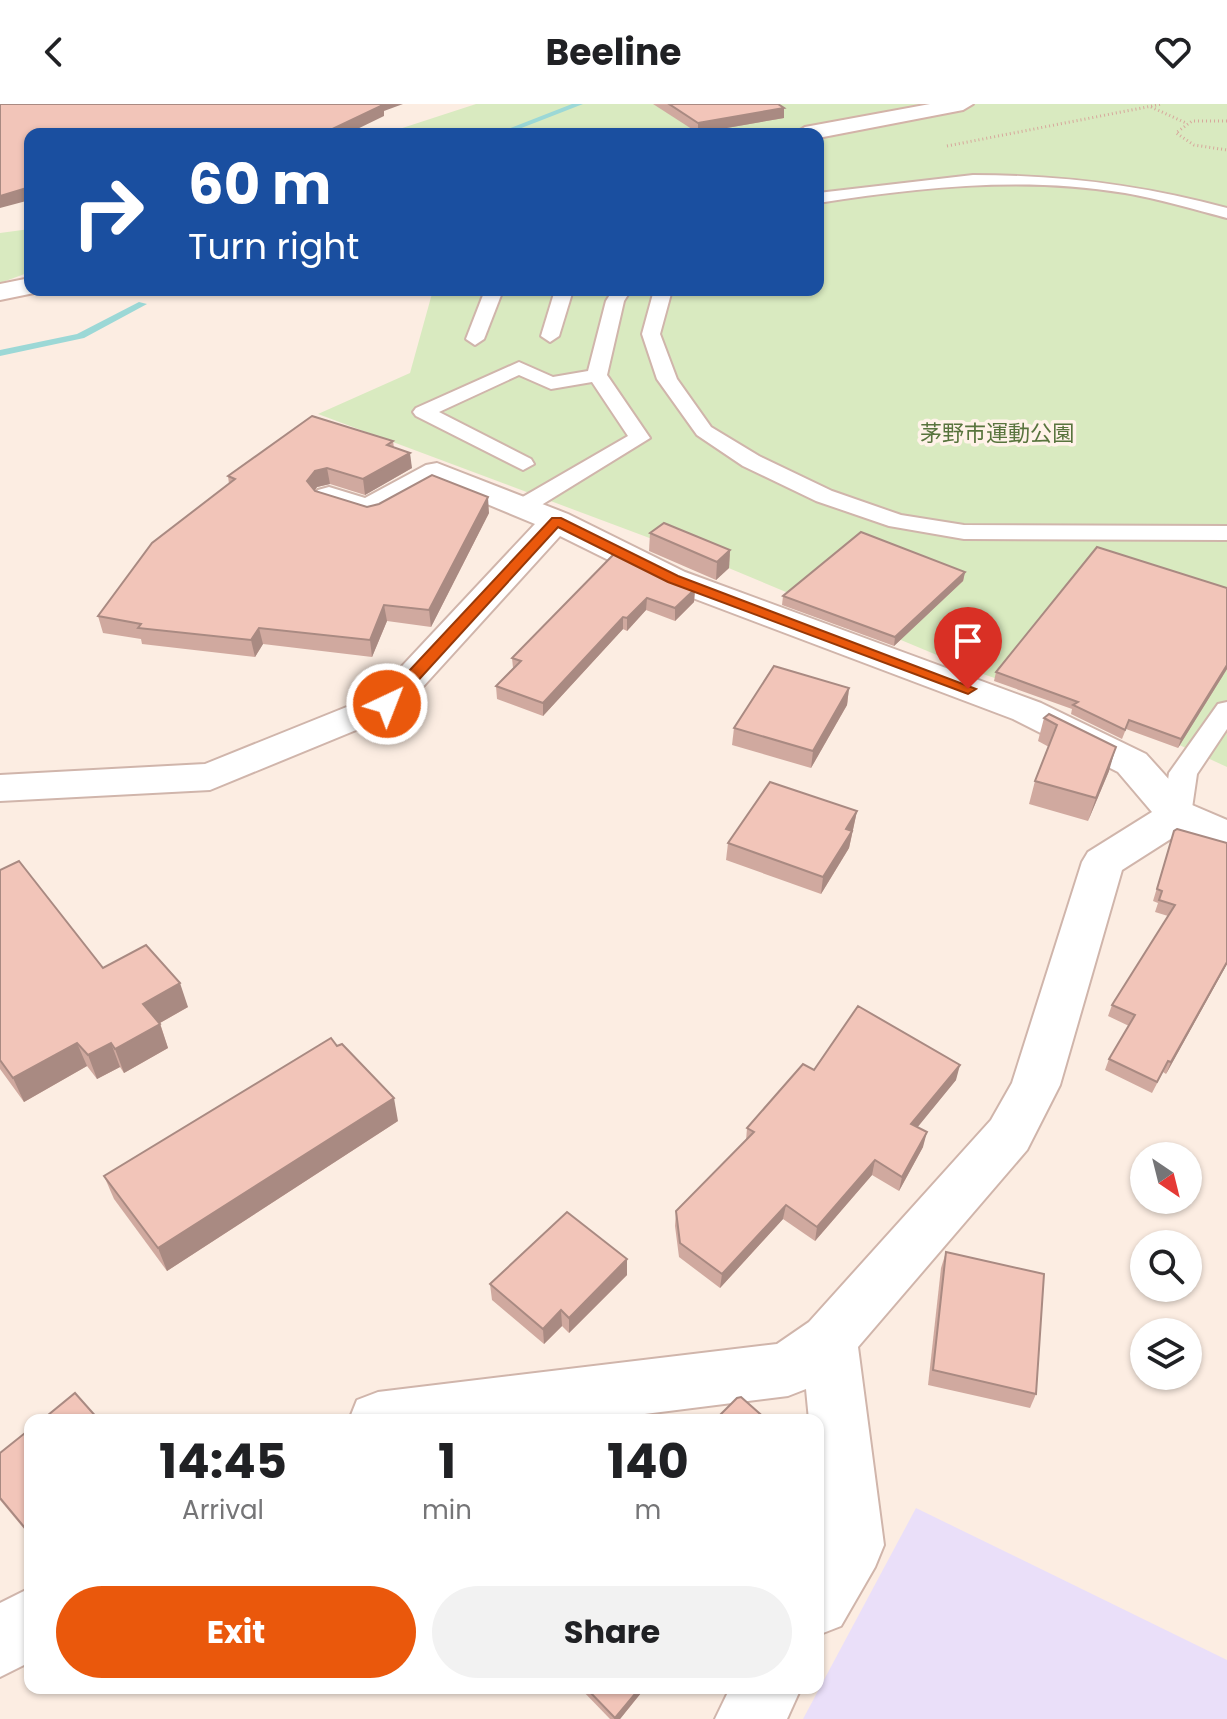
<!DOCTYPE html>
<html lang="en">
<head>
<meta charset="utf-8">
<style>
  :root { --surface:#fff; --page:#f2f2f2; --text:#202124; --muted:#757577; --accent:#ea580c }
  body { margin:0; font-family:Poppins,"Noto Sans JP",sans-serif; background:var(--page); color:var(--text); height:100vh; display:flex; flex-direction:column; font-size:30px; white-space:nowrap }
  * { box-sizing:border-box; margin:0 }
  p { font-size:26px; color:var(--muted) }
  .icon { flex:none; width:44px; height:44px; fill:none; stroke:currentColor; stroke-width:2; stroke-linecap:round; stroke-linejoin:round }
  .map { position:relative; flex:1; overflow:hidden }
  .details { position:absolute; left:24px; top:1310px; width:800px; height:280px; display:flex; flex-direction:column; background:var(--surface); border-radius:16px; box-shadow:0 2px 6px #0004 }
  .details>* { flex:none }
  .hud { position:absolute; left:24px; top:24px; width:800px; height:168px; border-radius:16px; box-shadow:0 2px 6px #0004; background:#1a4fa0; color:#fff; overflow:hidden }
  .needle { width:52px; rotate:145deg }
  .fabs { position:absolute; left:1130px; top:1038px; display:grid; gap:16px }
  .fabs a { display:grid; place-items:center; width:72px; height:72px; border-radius:50%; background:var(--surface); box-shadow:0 2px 6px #0004; font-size:40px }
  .pin { position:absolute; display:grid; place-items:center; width:68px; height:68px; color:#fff; margin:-82px -34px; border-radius:50% 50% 50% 0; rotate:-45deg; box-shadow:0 0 8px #0007 }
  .pin .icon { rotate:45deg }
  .me { position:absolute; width:88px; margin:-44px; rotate:43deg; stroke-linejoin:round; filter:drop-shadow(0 0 6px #0008) }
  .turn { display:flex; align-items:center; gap:28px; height:168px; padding:0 32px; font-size:36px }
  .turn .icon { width:104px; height:104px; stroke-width:2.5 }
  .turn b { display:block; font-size:56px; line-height:68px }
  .eta { display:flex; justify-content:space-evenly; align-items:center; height:136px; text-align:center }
  .eta b { font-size:48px; font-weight:700; line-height:56px }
  .button { display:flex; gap:16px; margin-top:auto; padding:16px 32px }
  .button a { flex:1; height:92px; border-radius:48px; background:var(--accent); color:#fff; font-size:32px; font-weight:700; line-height:92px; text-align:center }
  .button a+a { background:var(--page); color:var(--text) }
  header { display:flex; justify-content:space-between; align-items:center; height:104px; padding:0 32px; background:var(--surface); font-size:36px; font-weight:700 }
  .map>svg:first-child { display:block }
  .education { fill:#eadff9 }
  .green { fill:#d9eac0 }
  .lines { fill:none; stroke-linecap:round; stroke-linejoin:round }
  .stream { fill:#9cd8d6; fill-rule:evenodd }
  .lane-casing { stroke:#d0b5ab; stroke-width:4 }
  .street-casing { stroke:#d0b5ab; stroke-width:4 }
  .secondary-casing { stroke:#d3b3a8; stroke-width:4 }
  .path { stroke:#d7a89c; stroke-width:3; stroke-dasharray:1 3; stroke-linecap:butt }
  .lane { fill:#fff; fill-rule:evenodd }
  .street { fill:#fff; fill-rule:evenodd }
  .secondary { fill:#fff; fill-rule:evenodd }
  .wall { fill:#d0a99f }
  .shaded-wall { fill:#a98a82 }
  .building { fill:#f2c5b9; stroke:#a98a82; stroke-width:2 }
  .route { fill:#ea580c; stroke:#983908; stroke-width:2 }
  .labels { text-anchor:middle; stroke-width:7; stroke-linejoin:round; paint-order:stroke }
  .far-park-label { font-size:22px; fill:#58743d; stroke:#fff2e8 }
</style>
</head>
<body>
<header><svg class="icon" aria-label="back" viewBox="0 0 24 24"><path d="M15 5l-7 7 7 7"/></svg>Beeline<svg class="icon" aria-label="heart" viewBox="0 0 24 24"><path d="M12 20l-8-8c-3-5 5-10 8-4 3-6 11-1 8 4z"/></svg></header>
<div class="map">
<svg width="1227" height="1615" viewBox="0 0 1227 1615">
  <rect width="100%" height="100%" fill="#fcede2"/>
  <path class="education" d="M916,1404l311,152v59h-424z"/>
  <g class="green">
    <path d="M476,0h751v663l-78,-36 -169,-58 -261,-109 -401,-150 92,-41 23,-83h385v-156h-434z"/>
    <path d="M30,125v43l-30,11v-50z"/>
  </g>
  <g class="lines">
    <g class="stream">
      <path d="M572,0h11l-77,30h-11z"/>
      <path d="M139,198l8,2 -63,34 -84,18v-6l77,-16z"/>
    </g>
    <g class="lane-casing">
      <g id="lane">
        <path d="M973,71c88,0 169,10 254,33v10c-34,-9 -67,-19 -102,-25 -102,-17 -205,-6 -307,10v-10z"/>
        <path d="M485,186h18l-19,49 -9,6 -9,-6z"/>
        <path d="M555,186h18l-14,46 -9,6 -9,-6z"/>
        <path d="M613,186h18l-7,11 -17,74 43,63 -120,74h-16l-3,-5 3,-5 114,-66 -36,-54 -41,7 -32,-14 -80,37 92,47 3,5 -11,6 -107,-54 -3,-4 3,-4 103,-46 34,15 35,-6 18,-70z"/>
        <path d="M654,186h18l-12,44 17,45 34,48 48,29 73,35 69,24 63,10 263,1v14l-263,-1 -75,-13 -73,-25 -73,-35 -46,-31 -40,-56 -15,-45z"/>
        <path d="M1227,598v27l-30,45 -6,41 -4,7 -10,2 -10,-2 -4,-7 6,-42 49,-69z"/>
      </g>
    </g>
    <g class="street-casing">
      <g id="street">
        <path d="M437,359l131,51 117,58 356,131 105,51 46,51 35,15v31l-47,-18 -58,37 -62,215 -33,65 -169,197 26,198 -9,22 -34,59 -23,9v-91c4,-6 0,-107 0,-124h-9l-3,-31 -18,7 -191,24h-248l8,-20 21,-8 399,-48 32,-22 182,-202 21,-37 70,-221 6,-10 64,-40 -34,-40 -105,-53 -352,-133 -101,-50 -160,176 -190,78 -210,11v-26l205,-11 169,-68 161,-172 -96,-40 -59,33 -12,3 -50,-16 -5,-7 5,-7 11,-3 36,11 61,-33z"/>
        <path d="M30,1484v74l-30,15v-74z"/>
        <path d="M730,1584h71l-14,31h-72z"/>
      </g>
    </g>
    <g class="secondary-casing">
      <g id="secondary">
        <path d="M930,0h43l-10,6 -145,28v-4h-24l11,-7z"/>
        <path d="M30,174v12l9,2 -39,8v-16z"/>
      </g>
    </g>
    <g class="path">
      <path d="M1151,3l35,16"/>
      <path d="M1227,17h-35l-16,12 18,12 33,5"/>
      <path d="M947,42l215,-42"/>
    </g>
    <use href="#lane" class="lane"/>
    <use href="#street" class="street"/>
    <use href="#secondary" class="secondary"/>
  </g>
  <g class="wall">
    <path d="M653,0h125l6,14 -86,15z"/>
    <path d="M393,337l1,7 18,20 -47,27 -35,-11 -13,3 -2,4 52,16 122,6 -58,114 -44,-6 -15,36 -109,-13 -8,13 -113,-13 -1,-5 -38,-6 -5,-17 131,-132 -1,-8z"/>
    <path d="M650,429l80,17 -1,18 -13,12 -67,-29z"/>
    <path d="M614,450l81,35 -1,13 -19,19 -29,-11 -19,21 -4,-2 -80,87 -46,-17 -1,-13 17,-18 -1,-10z"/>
    <path d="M965,468l-2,9 -69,65 -112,-41 1,-9z"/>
    <path d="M1227,565l-49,79 -52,-19 -4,10 -51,-25 1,-5 -78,-28 2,-9z"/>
    <path d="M849,584l-2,17 -36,63 -79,-23 2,-17z"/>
    <path d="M1049,610l60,57 -21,50 -59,-17 6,-23 14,-34 -11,-6 6,-23z"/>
    <path d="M857,707l-8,37 -28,46 -95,-34 2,-17z"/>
    <path d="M1174,727l53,12v121l-61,110 -3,-2 -11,21 -47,-23 4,-11 20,-33 -21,-10 4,-11 56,-89 -13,-4 3,-9 -5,-2z"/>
    <path d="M0,766l103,98 85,39 -28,16 8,25 -44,25 -4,-6 -23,12 -10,-13 -63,36 -24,-33z"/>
    <path d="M814,966l142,10 -39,47 6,20 -24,44 -27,-16 -57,66 -32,-22 -63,69 -41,-31 -4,-31 1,-15 70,-70 1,-13z"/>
    <path d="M398,1017l-231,150 -53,-72 -10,-23z"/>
    <path d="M946,1148l90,142 -6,14 -102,-23 13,-117z"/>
    <path d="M627,1155v16l-58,58 -7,-7 -18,18 -52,-44 -2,-16z"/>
    <path d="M30,1325v107l-30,-36v-47z"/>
    <path d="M580,1584h65l-25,31h-10z"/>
  </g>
  <g class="shaded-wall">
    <path d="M375,0h28l-19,7v5l-37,18h-25z"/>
    <path d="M784,4v10l-86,15v-10z"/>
    <path d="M30,83v13l-30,8v-12z"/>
    <path d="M410,349l2,15 -47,27 -2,-16z"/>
    <path d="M327,364l3,16 -13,3 -7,10 -3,-16 8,-10z"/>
    <path d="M488,393l1,16 -58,114 -2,-17z"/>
    <path d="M730,446l-1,18 -13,12 1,-18z"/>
    <path d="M965,468l-2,9 -69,65 1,-9z"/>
    <path d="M695,485l-1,13 -19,19v-13z"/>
    <path d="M647,494l-1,12 -19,21v-13z"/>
    <path d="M384,501l3,16 -15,36 -2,-17z"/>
    <path d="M623,513v12l-80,87v-13z"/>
    <path d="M259,524l4,16 -8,13 -4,-17z"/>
    <path d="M1227,561v4l-49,79 3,-9z"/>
    <path d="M849,584l-2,17 -36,63 2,-17z"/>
    <path d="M1116,643l-7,24 -21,50 8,-23z"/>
    <path d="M857,707l-8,37 -28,46 2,-17 23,-48z"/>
    <path d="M1227,858v2l-61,110 5,-12z"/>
    <path d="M180,879l8,24 -37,21 -8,-24z"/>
    <path d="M160,920l8,24 -44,25 -9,-24z"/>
    <path d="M77,939l10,23 -63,36 -11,-24z"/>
    <path d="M111,939l9,24 -23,12 -9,-24z"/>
    <path d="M960,961l-4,15 -48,59 3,-15z"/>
    <path d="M394,994l4,23 -231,150 -9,-23z"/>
    <path d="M927,1028l-4,15 -24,44 3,-14z"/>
    <path d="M875,1056l-3,15 -57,66 2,-14z"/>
    <path d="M786,1101l-3,14 -63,69 2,-14z"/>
    <path d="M627,1155v16l-58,58v-15z"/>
    <path d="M561,1206l1,16 -18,18 -1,-15z"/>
    <path d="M640,1584h5l-25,31h-5z"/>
  </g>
  <g class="building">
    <path d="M0,0h380l3,1 -61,29 -39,-1 -2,1h-251v53l-30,9z"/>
    <path d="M669,0h109l6,4 -86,15z"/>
    <path d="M312,312l81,25 -6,4 23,8 -47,26 -36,-11 -12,3 -8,10 8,10 52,16 12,-3 53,-29 56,22 -59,113 -45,-5 -14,35 -111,-12 -8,12 -113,-12 3,-4 -43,-8 54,-73 83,-64 -7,-3z"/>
    <path d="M664,419l66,27 -13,12 -67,-29z"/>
    <path d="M861,428l104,40 -70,65 -112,-41z"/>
    <path d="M1097,443l130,41v77l-46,74 -52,-19 -4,10 -52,-25 5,-3 -82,-30z"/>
    <path d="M614,450l81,35 -20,19 -28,-10 -20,20 -4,-1 -80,86 -47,-17 25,-25 -9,-3z"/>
    <path d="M774,562l75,22 -36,63 -79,-23z"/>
    <path d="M1049,610l67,33 -20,51 -61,-17 22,-56 -13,-7z"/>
    <path d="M770,678l87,29 -11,18 6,2 -29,46 -95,-34z"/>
    <path d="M1177,725l50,14v119l-56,100 -3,-1 -11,21 -48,-23 26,-44 -23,-10 63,-100 -16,-5 3,-9 -5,-2 17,-58z"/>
    <path d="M19,757l84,107 43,-23 34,38 -37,21 17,20 -45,25 -4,-6 -23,12 -11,-12 -64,35 -13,-18v-190z"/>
    <path d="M858,902l102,59 -49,59 16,8 -25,45 -27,-17 -58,67 -31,-22 -64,69 -42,-31 -4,-32 78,-79 -7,-4 56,-64 11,6z"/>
    <path d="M331,934l6,8 5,-2 52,54 -236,150 -54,-72z"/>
    <path d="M567,1108l60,47 -58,59 -8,-8 -18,19 -53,-45z"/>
    <path d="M946,1148l98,22 -8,120 -103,-24z"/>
    <path d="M75,1289l24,27h-57z"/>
    <path d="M741,1293l26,23h-52l22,-22z"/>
    <path d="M30,1325v105l-30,-36v-45z"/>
    <path d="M586,1584h54l-25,30z"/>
  </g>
  <path class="route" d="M552,414h9l117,58 298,113 -8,5 -5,-2 -295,-110 -110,-55 -165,181h-12v-7z"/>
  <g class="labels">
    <g class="far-park-label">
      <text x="997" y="337">茅野市運動公園</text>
    </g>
  </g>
</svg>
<div class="fabs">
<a><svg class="needle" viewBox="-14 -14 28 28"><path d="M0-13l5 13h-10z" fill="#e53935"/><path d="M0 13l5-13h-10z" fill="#757577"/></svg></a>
<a><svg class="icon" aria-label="search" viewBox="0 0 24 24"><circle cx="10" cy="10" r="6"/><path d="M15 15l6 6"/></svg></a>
<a><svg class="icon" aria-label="layers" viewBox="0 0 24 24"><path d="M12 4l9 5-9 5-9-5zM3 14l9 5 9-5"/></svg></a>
</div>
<div class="pin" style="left:968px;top:585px;background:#d93025"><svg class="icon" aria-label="arrive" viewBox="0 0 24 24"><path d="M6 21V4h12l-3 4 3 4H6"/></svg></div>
<svg class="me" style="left:387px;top:600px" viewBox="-20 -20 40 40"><circle r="17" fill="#ea580c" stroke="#fff" stroke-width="3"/><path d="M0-11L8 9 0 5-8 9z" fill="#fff"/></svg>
<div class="hud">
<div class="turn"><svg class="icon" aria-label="right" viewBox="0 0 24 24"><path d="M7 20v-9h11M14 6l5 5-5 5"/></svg><div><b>60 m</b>Turn right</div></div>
</div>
<section class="details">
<div class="eta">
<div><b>14:45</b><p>Arrival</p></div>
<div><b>1</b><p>min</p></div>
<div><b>140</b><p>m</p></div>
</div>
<div class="button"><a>Exit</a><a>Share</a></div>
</section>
</div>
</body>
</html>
